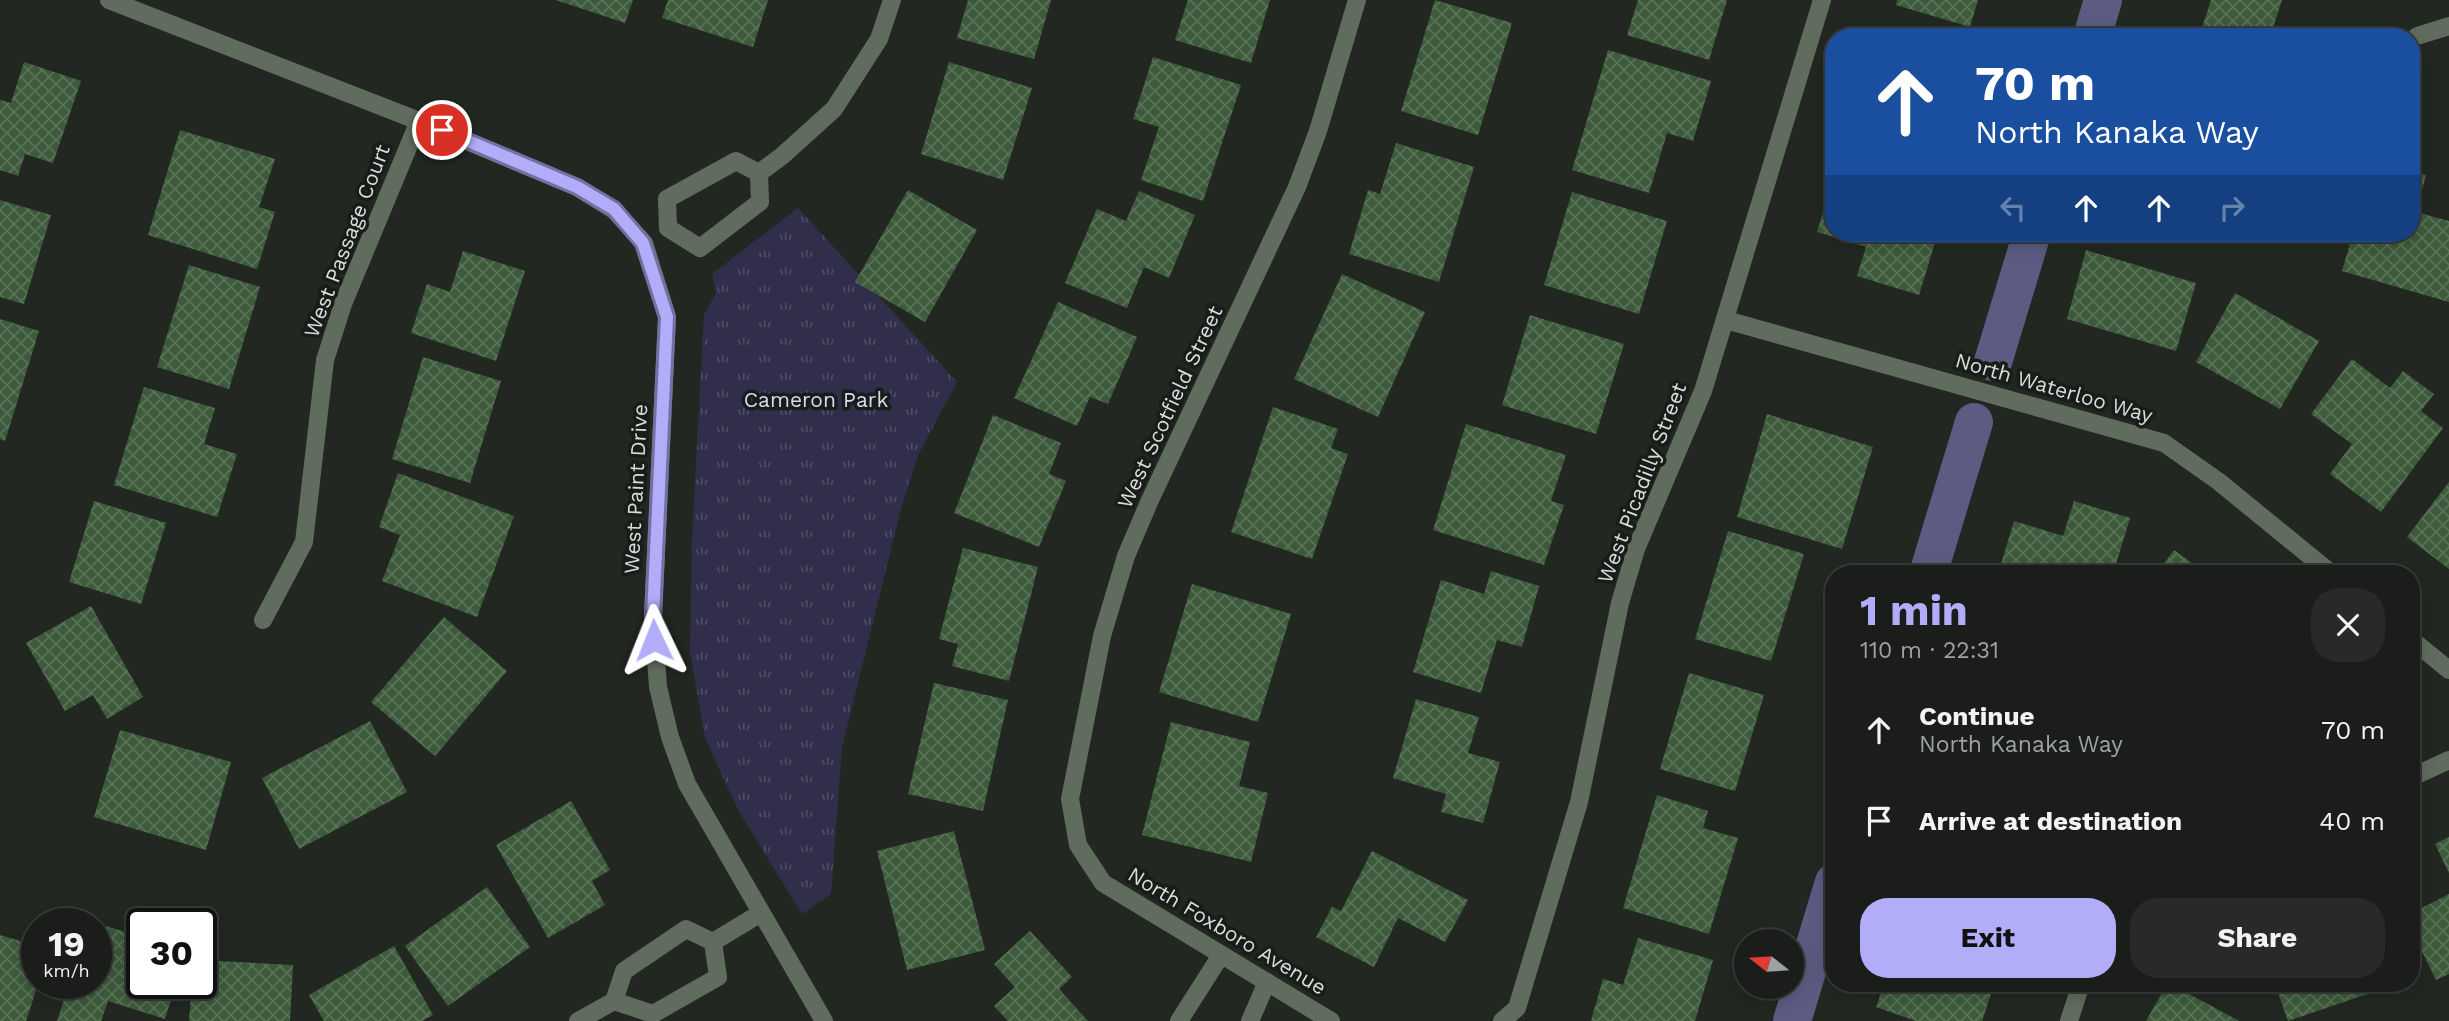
<!DOCTYPE html>
<html lang="en">
<head>
<meta charset="utf-8">
<style>
  :root { --surface:#1a1d1a; --page:#272a27; --text:#f1f3f6; --muted:#9fa2a2; --line:#383b39; --accent:#b2adf9 }
  body { margin:0; font-family:"Work Sans",sans-serif; background:var(--page); color:var(--text); height:100vh; display:flex; flex-direction:column; font-size:26px; white-space:nowrap }
  * { box-sizing:border-box; margin:0 }
  p { font-size:23px; color:var(--muted) }
  .icon { flex:none; width:38px; height:38px; fill:none; stroke:currentColor; stroke-width:2; stroke-linecap:round; stroke-linejoin:round }
  .map { position:relative; flex:1; overflow:hidden }
  .side { position:absolute; left:1825px; top:565px; width:595px; height:427px; display:flex; flex-direction:column; background:var(--surface); border-radius:28px; box-shadow:0 4px 18px #0003,0 0 0 2px var(--line) }
  .side>* { flex:none }
  .banner { position:absolute; left:1825px; top:28px; width:595px; height:214px; border-radius:28px; box-shadow:0 4px 18px #0003,0 0 0 2px var(--line); background:#1a4fa0; color:#fff; overflow:hidden }
  .needle { width:46px; rotate:287deg }
  .controls { position:absolute; left:1734px; top:929px; display:grid; gap:14px }
  .controls a { display:grid; place-items:center; width:70px; height:70px; border-radius:50%; background:var(--surface); box-shadow:0 4px 18px #0003,0 0 0 2px var(--line); font-size:35px }
  .speed { position:absolute; left:21px; top:908px; display:flex; gap:14px; font-size:35px; font-weight:700; text-align:center }
  .speed>* { display:grid; place-content:center; width:91px; height:91px; border-radius:50%; background:var(--surface); box-shadow:0 4px 18px #0003,0 0 0 2px var(--line); line-height:1 }
  .speed small { font-size:18px; font-weight:400 }
  .speed .limit { border:4px solid #111; border-radius:10px; background:#fff; color:#111 }
  .pin { position:absolute; display:grid; place-items:center; width:60px; height:60px; color:#fff; margin:-30px; border:4px solid #fff; border-radius:50%; box-shadow:0 2px 7px #0007 }
  .me { position:absolute; width:77px; margin:-38px; rotate:358deg; stroke-linejoin:round; filter:drop-shadow(0 0 5px #0008) }
  .turn { display:flex; align-items:center; gap:24px; height:147px; padding:0 35px; font-size:32px }
  .turn .icon { width:91px; height:91px; stroke-width:2.5 }
  .turn b { display:block; font-size:49px; line-height:60px }
  .lanes { display:flex; align-items:center; height:66px; padding:0 35px; background:#0003; justify-content:center; gap:35px; direction:ltr }
  .lanes .off { opacity:.35 }
  .round { display:grid; place-items:center; flex:none; width:74px; height:74px; border-radius:28px; background:var(--page) }
  .head { display:flex; align-items:center; justify-content:space-between; height:119px; padding:0 35px }
  h1 { font-size:42px; font-weight:700; line-height:52px; color:var(--accent) }
  .button { display:flex; gap:14px; margin-top:auto; padding:14px 35px }
  .button a { flex:1; height:80px; border-radius:28px; background:var(--accent); color:#111; font-size:28px; font-weight:700; line-height:80px; text-align:center }
  .button a+a { background:var(--page); color:var(--text) }
  ul { padding:0; list-style:none }
  li { display:flex; align-items:center; gap:21px; height:91px; padding:0 35px }
  li div { flex:1 }
  li b { display:block; font-size:26px }
  li em { font-style:normal }
  .map>svg:first-child { display:block }
  .park { fill:url(#park-tufts) }
  .lines { fill:none; stroke-linecap:round; stroke-linejoin:round }
  .canal { stroke:#5d5b82; stroke-width:38 }
  .building { fill:url(#building-cross-hatch) }
  .minor { stroke:#606d5e; stroke-width:18 }
  .route-casing { stroke:#7470a2; stroke-width:18 }
  .route { stroke:#b2adf9; stroke-width:12 }
  .labels { text-anchor:middle; stroke-width:7; stroke-linejoin:round; paint-order:stroke }
  .street-label { font-size:21px; fill:#daddda; stroke:#191d19 }
  .park-label { font-size:21px; fill:#d9d9f4; stroke:#191d19 }
</style>
</head>
<body>
<div class="map">
<svg width="2449" height="1021" viewBox="0 0 2449 1021">
  <defs>
    <pattern id="park-tufts" width="24" height="20" patternUnits="userSpaceOnUse" patternTransform="scale(1.75)"><rect width="24" height="20" fill="#302e4b"/><path d="M3 7l-1-3M5 7V3M7 7l1-3M15 17l-1-3M17 17v-4M19 17l1-3" fill="none" stroke="#4d4c64"/></pattern>
    <pattern id="building-cross-hatch" width="8" height="8" patternUnits="userSpaceOnUse" patternTransform="scale(1.75)"><rect width="8" height="8" fill="#3d5b3b"/><path d="M0 0l8 8M0 8l8-8" fill="none" stroke="#587257"/></pattern>
  </defs>
  <rect width="100%" height="100%" fill="#232722"/>
  <path class="park" d="M798,208l159,174 -39,73 -17,54 -59,238 -11,147 -29,20 -64,-104 -33,-72 -15,-86 2,-113 12,-224 12,-22 -4,-19z"/>
  <g class="lines">
    <g class="canal">
      <path d="M2092,37l11,-37"/>
      <path d="M1993,362l39,-129"/>
      <path d="M1928,574l46,-152"/>
      <path d="M1792,1021l42,-139"/>
    </g>
  </g>
  <g class="building">
    <path d="M556,0h77l-8,23z"/>
    <path d="M668,0h100l-15,47 -91,-29z"/>
    <path d="M968,0h83l-17,59 -77,-21z"/>
    <path d="M1188,0h82l-19,63 -76,-23z"/>
    <path d="M1435,0l77,23 -34,112 -77,-24z"/>
    <path d="M1638,0h89l-18,60 -82,-25z"/>
    <path d="M1897,0h81l-8,27 -74,-22z"/>
    <path d="M2211,0h71l-12,37h-71z"/>
    <path d="M1608,50l103,31 -18,60 -26,-8 -18,60 -77,-23z"/>
    <path d="M1153,57l88,28 -38,116 -62,-21 18,-53 -26,-8z"/>
    <path d="M24,62l57,19 -28,82 -28,-9 -7,22 -18,-6v-70l11,3z"/>
    <path d="M949,62l83,26 -29,92 -82,-26z"/>
    <path d="M180,130l95,29 -16,48 16,5 -18,57 -109,-34z"/>
    <path d="M1396,143l78,24 -35,115 -90,-28 19,-64 12,4z"/>
    <path d="M2412,171l14,4 -10,37 33,9v81l-107,-31 11,-38h59z"/>
    <path d="M1833,179l1,54h104l-19,62 -62,-19 9,-29 -49,-15z"/>
    <path d="M908,190l69,40 -52,92 -70,-40z"/>
    <path d="M1139,191l56,24 -26,63 -25,-11 -17,41 -62,-25 32,-74 29,12z"/>
    <path d="M1572,192l95,29 -28,93 -95,-29z"/>
    <path d="M0,200l51,15 -27,89 -24,-7z"/>
    <path d="M2086,250l110,33 -20,68 -109,-32z"/>
    <path d="M463,251l62,20 -29,90 -85,-28 16,-49 23,8z"/>
    <path d="M189,265l71,22 -31,102 -72,-22z"/>
    <path d="M1342,274l83,38 -47,105 -84,-38z"/>
    <path d="M2235,293l84,48 -39,68 -84,-47z"/>
    <path d="M1058,302l79,35 -29,67 -18,-7 -13,29 -63,-28z"/>
    <path d="M1530,315l94,29 -28,90 -94,-29z"/>
    <path d="M0,319l39,12 -34,110 -5,-2z"/>
    <path d="M423,357l78,24 -31,102 -78,-24z"/>
    <path d="M2352,359l38,29 13,-17 31,23 -13,17 22,17 -62,84 -51,-38 22,-30 -41,-30z"/>
    <path d="M144,387l71,21 -11,36 33,10 -20,63 -103,-32z"/>
    <path d="M1273,407l65,22 -7,19 17,6 -36,105 -81,-27z"/>
    <path d="M1767,414l106,33 -31,102 -105,-32z"/>
    <path d="M993,415l68,28 -12,31 17,7 -27,66 -85,-34z"/>
    <path d="M1466,424l100,31 -15,46 13,4 -20,60 -111,-35z"/>
    <path d="M398,473l116,43 -37,101 -95,-36 18,-46 -21,-8z"/>
    <path d="M2449,482v87l-42,-32z"/>
    <path d="M94,501l72,22 -25,81 -72,-22z"/>
    <path d="M2074,501l56,17 -17,56h-115l16,-53 49,15z"/>
    <path d="M1728,531l76,23 -33,107 -76,-22z"/>
    <path d="M963,548l75,19 -29,114 -57,-15 6,-22 -19,-5z"/>
    <path d="M2174,550l33,24h-51z"/>
    <path d="M1491,571l48,15 -17,61 -25,-7 -16,53 -68,-21 28,-92 43,14z"/>
    <path d="M1192,584l99,30 -33,108 -99,-30z"/>
    <path d="M91,606l52,91 -36,22 -14,-24 -28,16 -39,-68z"/>
    <path d="M444,617l63,54 -72,85 -64,-54z"/>
    <path d="M1689,673l75,22 -29,96 -75,-22z"/>
    <path d="M934,683l74,17 -25,111 -75,-17z"/>
    <path d="M1416,699l63,18 -11,36 32,9 -17,61 -42,-11 5,-18 -53,-16z"/>
    <path d="M370,721l37,71 -108,57 -37,-71z"/>
    <path d="M1171,722l79,20 -11,44 29,7 -17,69 -109,-27z"/>
    <path d="M120,730l111,32 -25,88 -112,-33z"/>
    <path d="M1657,795l51,16 -5,17 35,10 -29,96 -86,-26z"/>
    <path d="M571,801l39,69 -18,11 13,24 -57,33 -52,-93z"/>
    <path d="M954,831l31,119 -78,20 -30,-119z"/>
    <path d="M2449,837v36l-14,-29z"/>
    <path d="M1372,851l96,49 -23,42 -47,-24 -24,49 -58,-30 16,-30 9,4z"/>
    <path d="M487,887l43,60 -82,59 -43,-60z"/>
    <path d="M2449,894v80l-13,6 -24,-49v-18z"/>
    <path d="M89,921l53,16v47h34l-11,35 -57,-18 -7,20h-44l12,-37h27v-60h-8z"/>
    <path d="M1030,931l42,46 -13,12 29,32h-80l-14,-15 21,-19 -21,-23z"/>
    <path d="M0,935l37,11 1,38 -12,37h-26z"/>
    <path d="M1638,938l75,22 -18,61h-104l12,-42 20,6z"/>
    <path d="M394,946l39,69 -11,6h-98l-15,-26z"/>
    <path d="M201,960l92,5 -3,56h-101l3,-37h9z"/>
    <path d="M1884,984h96l13,4 -11,33h-66l-40,-14z"/>
    <path d="M2167,984h4l68,37h-93z"/>
    <path d="M2275,984h122l-109,37z"/>
  </g>
  <g class="lines">
    <g class="minor">
      <path d="M109,0l310,121 158,66 37,23 30,33 23,74 -14,299 5,71 12,50 17,47 137,237"/>
      <path d="M2417,36l32,-10"/>
      <path d="M736,161l23,12 1,29 -60,46 -32,-20 -1,-29z"/>
      <path d="M759,173l23,-17 52,-47 45,-70 13,-39"/>
      <path d="M1726,320l438,123 54,38 114,93"/>
      <path d="M263,620l41,-78 21,-182 18,-56 76,-183"/>
      <path d="M2412,640l37,30"/>
      <path d="M2412,777l37,-17"/>
      <path d="M713,942l48,-29"/>
      <path d="M578,1021l36,-20 10,-30 62,-42 27,13 5,35 -65,37 -39,-13"/>
      <path d="M1179,1021l42,-66"/>
      <path d="M1250,1021l17,-39"/>
      <path d="M1331,1021l-228,-138 -25,-38 -8,-46 32,-163 24,-80 24,-56 147,-313 21,-56 39,-131"/>
      <path d="M1502,1021l15,-13 62,-206 41,-199 16,-54 67,-158 119,-391"/>
      <path d="M2069,1021l12,-37"/>
    </g>
  </g>
  <g class="lines">
    <g class="route-casing">
      <path id="route" d="M442,130l135,57 37,22 29,34 24,74 -14,299 1,24"/>
    </g>
    <use href="#route" class="route"/>
  </g>
  <g class="labels">
    <g class="street-label">
      <text transform="translate(347 241) rotate(-69)" y="7">West Passage Court</text>
      <text transform="translate(2054 388) rotate(16)" y="7">North Waterloo Way</text>
      <text transform="translate(1170 407) rotate(-65)" y="7">West Scotfield Street</text>
      <text transform="translate(1642 483) rotate(-69)" y="7">West Picadilly Street</text>
      <text transform="translate(636 489) rotate(-87)" y="7">West Paint Drive</text>
      <text transform="translate(1227 931) rotate(31)" y="7">North Foxboro Avenue</text>
    </g>
    <g class="park-label">
      <text x="816" y="407">Cameron Park</text>
    </g>
  </g>
</svg>
<div class="controls">
<a><svg class="needle" viewBox="-14 -14 28 28"><path d="M0-13l5 13h-10z" fill="#e53935"/><path d="M0 13l5-13h-10z" fill="#9fa2a2"/></svg></a>
</div>
<div class="speed"><div>19<small>km/h</small></div><div class="limit">30</div></div>
<div class="pin" style="left:442px;top:130px;background:#d93025"><svg class="icon" aria-label="arrive" viewBox="0 0 24 24"><path d="M6 21V4h12l-3 4 3 4H6"/></svg></div>
<svg class="me" style="left:654px;top:640px" viewBox="-20 -20 40 40"><path d="M0-17L14 15 0 8-14 15z" fill="#b2adf9" stroke="#fff" stroke-width="4"/></svg>
<div class="banner">
<div class="turn"><svg class="icon" aria-label="ahead" viewBox="0 0 24 24"><path d="M12 20V5M6 11l6-6 6 6"/></svg><div><b>70 m</b>North Kanaka Way</div></div>
<div class="lanes"><svg class="icon off" aria-label="left" viewBox="0 0 24 24"><path d="M17 20v-9H6M10 6l-5 5 5 5"/></svg><svg class="icon" aria-label="ahead" viewBox="0 0 24 24"><path d="M12 20V5M6 11l6-6 6 6"/></svg><svg class="icon" aria-label="ahead" viewBox="0 0 24 24"><path d="M12 20V5M6 11l6-6 6 6"/></svg><svg class="icon off" aria-label="right" viewBox="0 0 24 24"><path d="M7 20v-9h11M14 6l5 5-5 5"/></svg></div>
</div>
<section class="side">
<div class="head"><div><h1>1 min</h1><p>110 m · 22:31</p></div><a class="round"><svg class="icon" aria-label="close" viewBox="0 0 24 24"><path d="M6 6l12 12M18 6L6 18"/></svg></a></div>
<ul>
<li><svg class="icon" aria-label="ahead" viewBox="0 0 24 24"><path d="M12 20V5M6 11l6-6 6 6"/></svg><div><b>Continue</b><p>North Kanaka Way</p></div><em>70 m</em></li>
<li><svg class="icon" aria-label="arrive" viewBox="0 0 24 24"><path d="M6 21V4h12l-3 4 3 4H6"/></svg><div><b>Arrive at destination</b></div><em>40 m</em></li>
</ul>
<div class="button"><a>Exit</a><a>Share</a></div>
</section>
</div>
</body>
</html>
